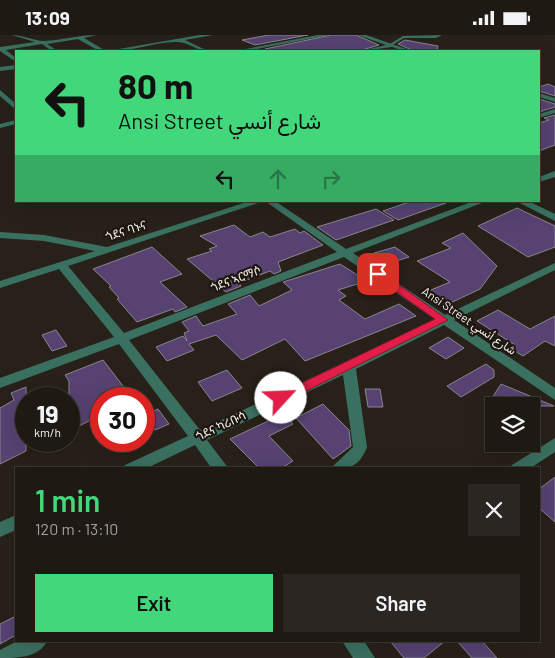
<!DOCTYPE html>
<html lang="en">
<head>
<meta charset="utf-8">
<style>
  :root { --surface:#1e1913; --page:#2b2621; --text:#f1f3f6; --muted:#a1a0a0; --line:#3c3833; --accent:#43d77b }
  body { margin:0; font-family:Barlow,Vazirmatn,"Noto Sans Ethiopic",sans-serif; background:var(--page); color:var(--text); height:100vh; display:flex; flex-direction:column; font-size:19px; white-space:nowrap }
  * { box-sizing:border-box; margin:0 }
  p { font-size:16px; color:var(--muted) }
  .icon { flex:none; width:28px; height:28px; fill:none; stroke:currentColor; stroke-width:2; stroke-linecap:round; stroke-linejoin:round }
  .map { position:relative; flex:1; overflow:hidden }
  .side { position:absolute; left:15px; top:432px; width:525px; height:175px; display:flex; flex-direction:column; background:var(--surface); border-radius:0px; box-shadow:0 5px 20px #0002,0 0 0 1px var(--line) }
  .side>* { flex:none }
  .hud { position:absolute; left:15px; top:15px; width:525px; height:152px; border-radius:0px; box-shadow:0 5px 20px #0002,0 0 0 1px var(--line); background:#43d77b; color:#111; overflow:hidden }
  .controls { position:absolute; left:485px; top:362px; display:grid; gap:10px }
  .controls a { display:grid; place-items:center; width:55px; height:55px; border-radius:0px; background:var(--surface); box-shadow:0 5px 20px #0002,0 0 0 1px var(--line); font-size:25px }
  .speed { position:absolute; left:15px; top:352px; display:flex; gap:10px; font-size:25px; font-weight:700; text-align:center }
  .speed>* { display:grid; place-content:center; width:65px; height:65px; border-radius:50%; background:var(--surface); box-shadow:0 5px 20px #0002,0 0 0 1px var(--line); line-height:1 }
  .speed small { font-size:12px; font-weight:400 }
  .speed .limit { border:8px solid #d22; background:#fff; color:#111 }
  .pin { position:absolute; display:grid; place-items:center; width:42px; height:42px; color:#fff; margin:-21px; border-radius:10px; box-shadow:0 2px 8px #0006 }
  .me { position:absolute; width:55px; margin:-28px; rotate:65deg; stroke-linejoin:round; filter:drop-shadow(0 0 4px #0008) }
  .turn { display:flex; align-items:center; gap:18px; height:105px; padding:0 20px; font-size:22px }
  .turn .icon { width:65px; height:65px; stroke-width:2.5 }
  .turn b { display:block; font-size:35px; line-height:42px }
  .lanes { display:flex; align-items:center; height:48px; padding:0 20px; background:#0003; justify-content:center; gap:25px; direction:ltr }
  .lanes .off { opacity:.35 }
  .round { display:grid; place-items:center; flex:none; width:52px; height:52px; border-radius:0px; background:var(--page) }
  .headline { display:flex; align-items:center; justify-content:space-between; height:85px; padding:0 20px }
  h1 { font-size:30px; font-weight:600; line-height:38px; color:var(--accent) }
  .primary-button { display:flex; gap:10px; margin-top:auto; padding:10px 20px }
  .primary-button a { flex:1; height:58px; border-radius:0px; background:var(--accent); color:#111; font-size:20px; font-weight:600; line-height:58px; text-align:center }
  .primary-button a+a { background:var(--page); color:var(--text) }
  .status { display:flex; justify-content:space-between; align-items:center; height:35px; padding:0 25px; background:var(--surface); direction:ltr }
  .status svg { height:14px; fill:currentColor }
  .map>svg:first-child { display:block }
  .building { fill:#574272; stroke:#898590 }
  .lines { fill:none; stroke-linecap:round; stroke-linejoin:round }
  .service { fill:#3a7060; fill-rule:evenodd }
  .minor { fill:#3a7060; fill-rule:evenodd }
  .route { fill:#e11d48; stroke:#92132f }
  .labels { text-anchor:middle; stroke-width:4.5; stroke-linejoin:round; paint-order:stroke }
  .street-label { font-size:12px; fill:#f4efea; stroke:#1e1710 }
</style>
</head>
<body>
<div class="status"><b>13:09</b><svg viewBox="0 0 49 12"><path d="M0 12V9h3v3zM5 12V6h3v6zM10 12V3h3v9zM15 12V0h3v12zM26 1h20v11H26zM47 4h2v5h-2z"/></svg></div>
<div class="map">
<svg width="555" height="623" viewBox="0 0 555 623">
  <rect width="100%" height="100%" fill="#282119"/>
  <g class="building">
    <path d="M269,0h39l-53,10 -13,-5z"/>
    <path d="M331,0h25l23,10 -20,6h-89l-5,-2z"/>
    <path d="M405,5l33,6 -1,5h-23l-16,-7z"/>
    <path d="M548,49l7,3v9l-16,-5v-4z"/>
    <path d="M539,64l16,5v3l-16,5z"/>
    <path d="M555,80v30l-16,6v-28l10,-3 -5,-2z"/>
    <path d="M412,166h34v2l-48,17 -15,-9z"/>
    <path d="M517,173l38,18v21l-27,10 -50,-31z"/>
    <path d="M376,174l18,11 -58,20 -19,-13z"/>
    <path d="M234,190l16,12 13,-5 7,5 25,-8 5,4 4,-2 19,14 -45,17 3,9 -7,3 -4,-3 -31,12 2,3 -15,6 -39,-33 25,-8 -3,-2 8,-3 -17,-10z"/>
    <path d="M463,198l34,33 -17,23 -34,16 -20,-13 24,-10 -33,-21 34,-13 -9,-5z"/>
    <path d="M152,212l30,27 -22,8 27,25 -12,5 -2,-3 -36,13 -20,-23 2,-1 -10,-11 2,-1 -18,-17z"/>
    <path d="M395,212l14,10 -22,7 -13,-11z"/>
    <path d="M340,229l27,17 -29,9 8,6 -7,4 26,19 34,-15 17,12 -111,45 -20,-22 -43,21 -26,-25 -27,9 5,6 -27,11 -11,-14 27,-11 4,5 -3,-8 5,-2 -7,-9 14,-6 7,10 34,-12 -9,-10 22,-9 9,11 33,-16 -9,-8z"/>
    <path d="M498,275l32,19 25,-13v30l-10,-5 -22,15 -13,-8 5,-3 -38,-24z"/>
    <path d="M56,295l11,16 -15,5 -10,-16z"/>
    <path d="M448,302l16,11 -18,11 -17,-11z"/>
    <path d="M103,325l30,39h-32v9l-11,5 5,5 -26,13v-50l-4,-6z"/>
    <path d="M486,329l8,6v7l-33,20 -14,-11z"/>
    <path d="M227,335l15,18 -30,13 -14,-19z"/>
    <path d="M501,349l53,22h-67z"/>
    <path d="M26,352v64l-26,13v-56l14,-8 -3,-7z"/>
    <path d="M365,354h15l3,18h-15z"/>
    <path d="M323,369l26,26 2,16 -18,13 -37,-41z"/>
    <path d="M158,374l11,15 -14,6 -11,-15z"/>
    <path d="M283,379l10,10 -24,12 24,25 -13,8h-20l-30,-30z"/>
    <path d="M555,442v45l-16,-14v-19z"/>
    <path d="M16,581v19l-16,9v-20z"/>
    <path d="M390,606h55l-21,17h-20z"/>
    <path d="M457,606h25l15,17h-25z"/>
  </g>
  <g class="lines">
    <path class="service" d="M442,0l-6,3h-32l-13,8 -3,-1 15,-9z"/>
    <g class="minor">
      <path d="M12,0c11,0 22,6 32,6 18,-1 35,-6 53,-6l-13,3 22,13h-7l-21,-12 -31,5 11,7h-6l-10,-7 -36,6 10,8v4l-16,-11v-4l35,-5z"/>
      <path d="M200,0h13l-28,5 23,11c-11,0 -20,-9 -30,-9 -24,-1 -47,11 -71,9z"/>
      <path d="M318,0h11l-83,16h-11z"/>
      <path d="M358,0h8l46,16h-8l-12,-4 -31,4 25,-6z"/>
      <path d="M16,30v4l-16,2v-4z"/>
      <path d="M0,55l16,14v6l-16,-14z"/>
      <path d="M539,58l16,5v4l-16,-5z"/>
      <path d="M555,74v4l-16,5v-4z"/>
      <path d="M16,85v4l-16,4v-4z"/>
      <path d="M555,136v6l-16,5v-5z"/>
      <path d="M250,166h14l-196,65 56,67 213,-81 -72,-51h10l71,48 128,-48h13l-134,52 92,62 110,-52v7l-101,50 101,68v12l-111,-75 -88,44 11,78c-8,20 -17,22 -37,22l23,-22 -10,-72 -136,65 22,29h-17l-17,-24 -50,24h-23l3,-4 63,-29 -69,-92 -119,44v-10l114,-41 -55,-68 -59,19v-7l95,-30 -51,-10 -44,-3v-6l44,3 63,12zM344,222l92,63 -236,110 -71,-90z"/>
      <path d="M516,166h12l27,13v7z"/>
      <path d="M555,403v14l-26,17h-20l3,-4z"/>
      <path d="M16,480v15l-16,7v-15z"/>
      <path d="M17,606h30c-8,17 -30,17 -47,17v-8z"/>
      <path d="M342,606h22l11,17h-22z"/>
    </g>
  </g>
  <path class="route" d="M374,237h7l67,48 -162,81h-9l-2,-3 2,-3 158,-76 -61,-43z"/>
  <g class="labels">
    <g class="street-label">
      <text transform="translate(126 196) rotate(-18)" y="4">ጎደና ባኑና</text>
      <text transform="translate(236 244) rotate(-21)" y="4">ጎደና ኣርማሶ</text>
      <text transform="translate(469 286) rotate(34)" y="4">Ansi Street شارع أنسي</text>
      <text transform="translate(221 391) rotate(-25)" y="4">ጎደና ካሪቡሳ</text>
    </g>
  </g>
</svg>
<div class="controls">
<a><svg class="icon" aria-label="layers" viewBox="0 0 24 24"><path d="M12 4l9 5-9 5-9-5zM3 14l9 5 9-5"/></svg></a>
</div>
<div class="speed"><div>19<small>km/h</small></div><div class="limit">30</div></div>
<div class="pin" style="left:378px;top:239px;background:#d93025"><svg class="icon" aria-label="arrive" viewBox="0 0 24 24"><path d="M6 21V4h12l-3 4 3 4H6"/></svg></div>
<svg class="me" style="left:281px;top:363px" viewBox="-20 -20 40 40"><circle r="19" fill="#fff"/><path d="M0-13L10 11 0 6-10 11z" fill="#e11d48"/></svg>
<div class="hud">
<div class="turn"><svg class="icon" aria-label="left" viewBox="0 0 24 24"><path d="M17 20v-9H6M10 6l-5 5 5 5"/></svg><div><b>80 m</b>Ansi Street شارع أنسي</div></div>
<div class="lanes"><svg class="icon" aria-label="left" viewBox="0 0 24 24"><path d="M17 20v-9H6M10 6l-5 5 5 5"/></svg><svg class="icon off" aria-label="ahead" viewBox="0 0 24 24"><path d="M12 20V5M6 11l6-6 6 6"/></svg><svg class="icon off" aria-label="right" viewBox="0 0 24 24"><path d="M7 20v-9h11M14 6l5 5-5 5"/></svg></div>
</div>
<section class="side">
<div class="headline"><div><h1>1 min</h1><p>120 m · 13:10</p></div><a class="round"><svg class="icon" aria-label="close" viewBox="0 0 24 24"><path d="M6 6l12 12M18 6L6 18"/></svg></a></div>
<div class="primary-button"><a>Exit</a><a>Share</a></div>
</section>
</div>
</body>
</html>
